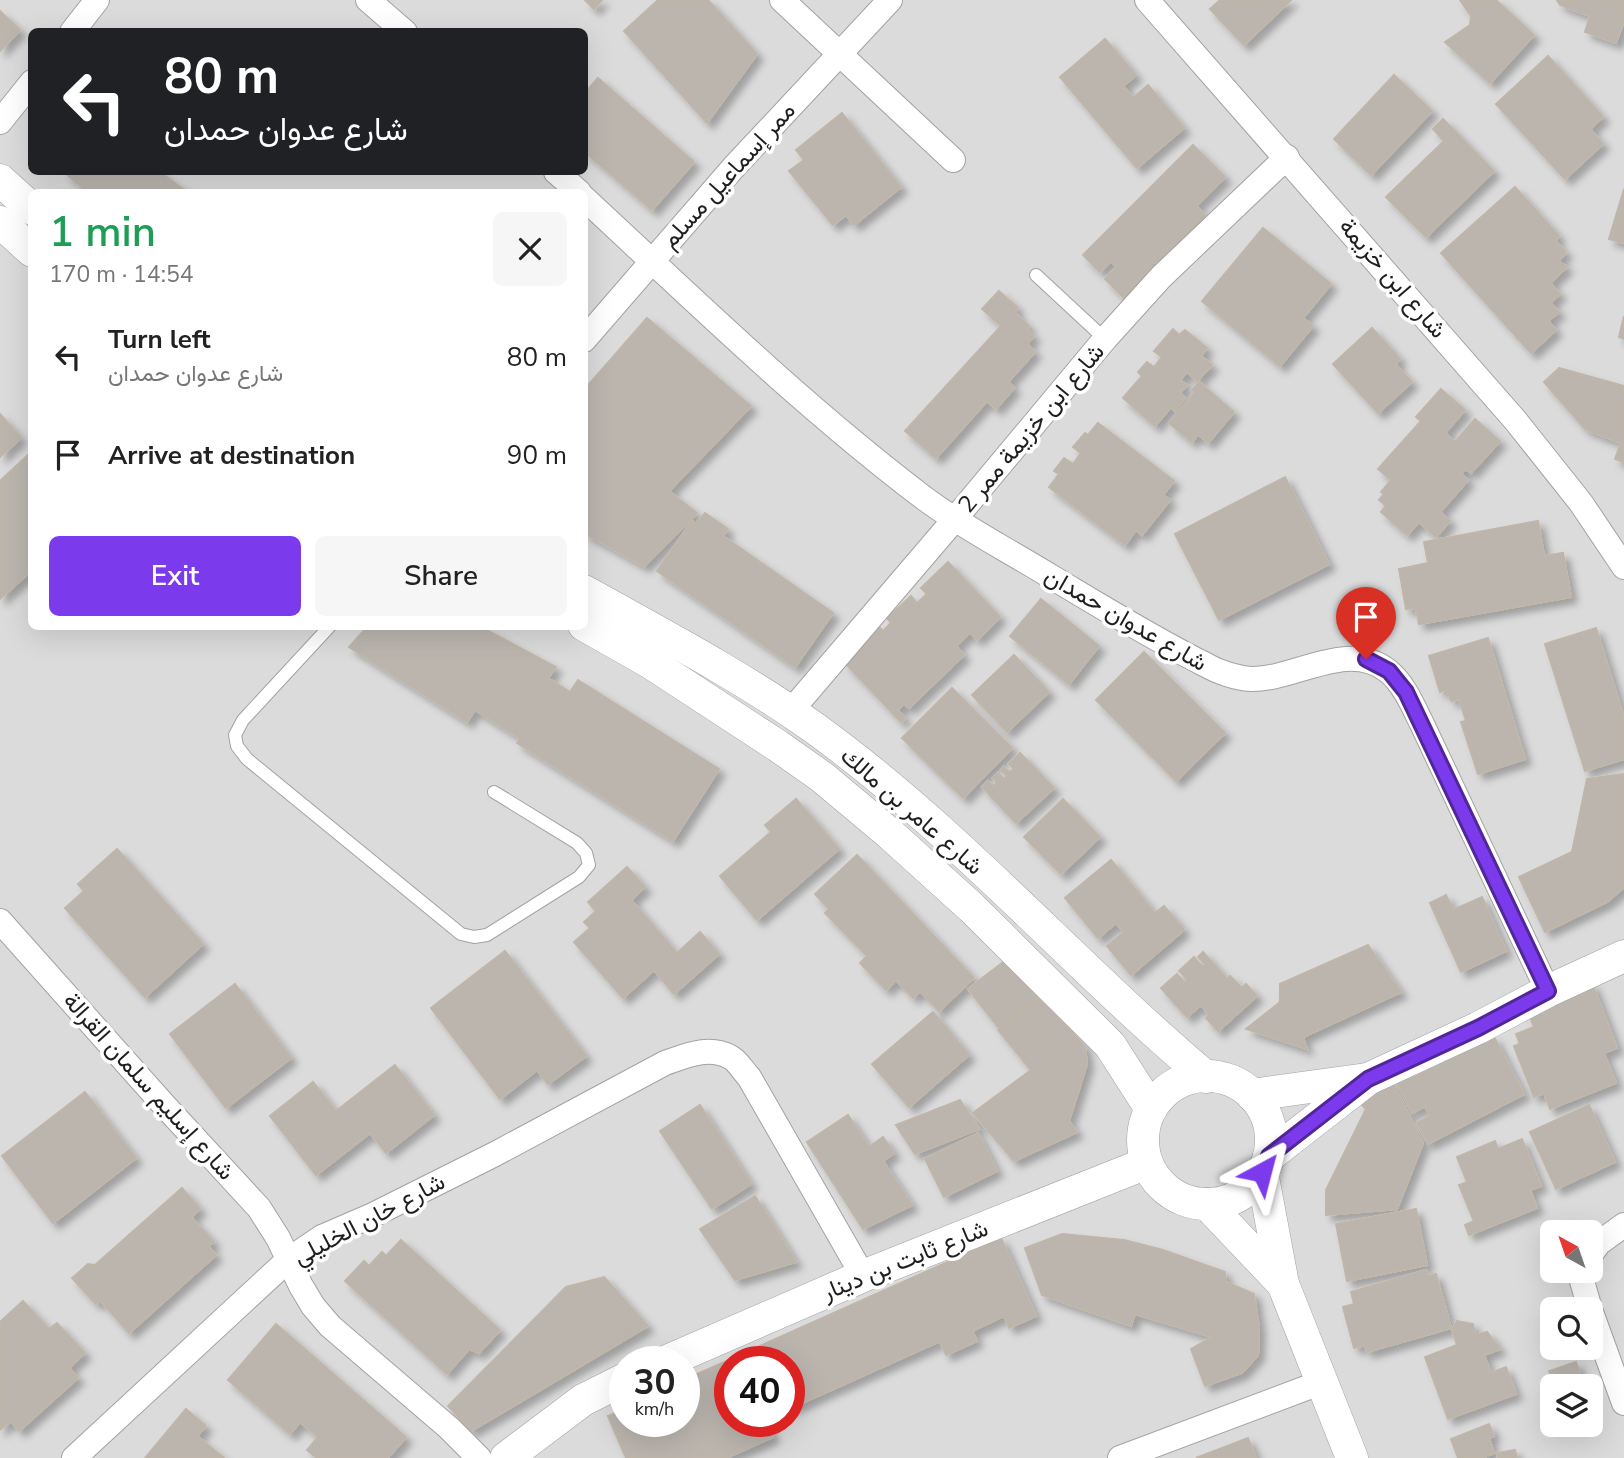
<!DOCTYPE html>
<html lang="en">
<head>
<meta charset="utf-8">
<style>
  :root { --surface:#fff; --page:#f6f6f6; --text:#222; --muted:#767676; --accent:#7c3aed }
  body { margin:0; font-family:"Nunito Sans",Vazirmatn,sans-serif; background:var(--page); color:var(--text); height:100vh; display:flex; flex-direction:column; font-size:26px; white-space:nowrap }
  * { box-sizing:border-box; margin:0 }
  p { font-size:23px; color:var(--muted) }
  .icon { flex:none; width:38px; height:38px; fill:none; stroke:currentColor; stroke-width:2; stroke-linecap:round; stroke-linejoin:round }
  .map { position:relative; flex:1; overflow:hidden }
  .panel { position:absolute; left:28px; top:189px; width:560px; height:441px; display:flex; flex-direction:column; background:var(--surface); border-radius:10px; box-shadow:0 7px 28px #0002 }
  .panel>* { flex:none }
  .guide { position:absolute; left:28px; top:28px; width:560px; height:147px; border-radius:10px; box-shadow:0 7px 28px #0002; background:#202124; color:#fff; overflow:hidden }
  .needle { width:46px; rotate:320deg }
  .buttons { position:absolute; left:1540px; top:1220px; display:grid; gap:14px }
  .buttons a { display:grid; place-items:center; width:63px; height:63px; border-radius:10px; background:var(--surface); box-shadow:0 7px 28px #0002; font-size:35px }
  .speed { position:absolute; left:609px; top:1346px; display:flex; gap:14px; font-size:35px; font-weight:700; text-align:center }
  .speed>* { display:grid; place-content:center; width:91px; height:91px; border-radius:50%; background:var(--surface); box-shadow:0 7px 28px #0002; line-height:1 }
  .speed small { font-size:18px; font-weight:400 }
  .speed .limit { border:10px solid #d22; background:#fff; color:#111 }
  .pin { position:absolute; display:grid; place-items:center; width:60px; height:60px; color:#fff; margin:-72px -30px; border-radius:50% 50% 50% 0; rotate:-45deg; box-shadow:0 0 7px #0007 }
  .pin .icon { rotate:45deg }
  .me { position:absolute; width:77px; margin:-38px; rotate:38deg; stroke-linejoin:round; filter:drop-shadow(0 0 5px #0008) }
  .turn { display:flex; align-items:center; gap:24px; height:147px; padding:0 21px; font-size:32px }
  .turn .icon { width:91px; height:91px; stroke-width:2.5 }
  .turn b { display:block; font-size:49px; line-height:60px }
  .round { display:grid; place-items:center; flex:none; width:74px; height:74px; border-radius:10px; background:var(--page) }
  .head { display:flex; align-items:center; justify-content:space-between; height:119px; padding:0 21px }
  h1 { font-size:42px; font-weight:600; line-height:52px; color:#1e9e55 }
  .primary-button { display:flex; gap:14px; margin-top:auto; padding:14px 21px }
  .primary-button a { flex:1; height:80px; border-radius:10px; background:var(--accent); color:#fff; font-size:28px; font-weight:600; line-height:80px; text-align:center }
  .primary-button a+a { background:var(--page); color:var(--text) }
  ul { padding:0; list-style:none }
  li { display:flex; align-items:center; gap:21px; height:98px; padding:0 21px }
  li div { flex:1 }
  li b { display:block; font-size:26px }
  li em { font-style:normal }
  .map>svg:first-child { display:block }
  .residential { fill:#dcdbdb; fill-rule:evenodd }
  .building { fill:#bbb5ae; stroke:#bfb6a9; stroke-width:2; filter:url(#shadow) }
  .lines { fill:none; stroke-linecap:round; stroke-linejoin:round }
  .service-casing { stroke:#a2a2a2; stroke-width:14 }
  .minor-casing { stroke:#a2a2a2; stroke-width:26 }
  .tertiary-casing { stroke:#a2a2a2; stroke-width:33 }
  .service { stroke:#fff; stroke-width:12 }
  .minor { stroke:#fff; stroke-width:24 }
  .tertiary { stroke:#fff; stroke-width:32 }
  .route-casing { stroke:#51269a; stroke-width:18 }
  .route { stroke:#7c3aed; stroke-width:12 }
  .labels { text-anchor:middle; stroke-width:7; stroke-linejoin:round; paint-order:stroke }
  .street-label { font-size:24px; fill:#1e1e1e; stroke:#fff }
</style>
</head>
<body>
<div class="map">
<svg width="1624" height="1458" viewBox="0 0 1624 1458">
  <defs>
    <filter id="shadow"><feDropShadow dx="6" dy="6" stdDeviation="3.5" flood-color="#0004"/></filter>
  </defs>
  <rect width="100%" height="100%" fill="#eeede5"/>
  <path class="residential" d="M0,0h1624v1458h-1624zM32,32h552v140h-552zM32,192h552v434h-552zM1552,1232h39v38h-39zM1552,1309h39v39h-39zM625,1362h59v59h-59zM730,1362h59v59h-59zM1552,1386h39v38h-39z"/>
  <g class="building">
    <path d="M585,0h17l-8,9z"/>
    <path d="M658,0h50l49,54 -50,69 -83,-92z"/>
    <path d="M1220,0h71l-47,45 -34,-36z"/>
    <path d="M1460,0h36l38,35 -44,48 -45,-41 25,-17 1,-9z"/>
    <path d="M1557,0h67v21l-8,22 -31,-11 5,-16 -30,-11z"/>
    <path d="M0,11l20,19 -20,21z"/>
    <path d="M1105,39l31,36 -13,11 10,12 15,-13 36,43 -47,40 -77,-91z"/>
    <path d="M1548,56l55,61 -13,12 13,15 -38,35 -69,-75z"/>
    <path d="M1394,75l38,36 -61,64 -37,-36z"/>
    <path d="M598,78l96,84 -42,48 -68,-59v-57z"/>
    <path d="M842,113l59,74 -47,38 -8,-10 -13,10 -44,-54 15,-11 -8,-10z"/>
    <path d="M1443,119l51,52 -68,66 -40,-40 58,-56 -11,-12z"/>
    <path d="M1193,145l32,32 -29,29 10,10 -82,82 -19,-19 12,-12 -6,-6 -11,11 -17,-17z"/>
    <path d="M64,172h96l27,20h-100z"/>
    <path d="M1515,187l44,49 -4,4 11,13 -8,8 9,6 -17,16 10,11 -10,9 9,9 -11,9 8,9 -25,23 -90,-100z"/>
    <path d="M1624,189v54l-15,-4z"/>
    <path d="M1263,228l68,56 -28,34 10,8 -33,40 -78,-65z"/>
    <path d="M999,291l19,17 -4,4 15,14 -3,3 8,7 -7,8 8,8 -27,30 6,6 -18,21 -9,-8 -51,57 -31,-27 96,-105 -19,-17z"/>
    <path d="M1624,316v23l-5,-2z"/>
    <path d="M647,318l104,88 -82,85 28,22 -53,53 -60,-33v-143z"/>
    <path d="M1372,328l28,31 -5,5 17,18 -34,31 -45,-49z"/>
    <path d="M1173,329l6,6 6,-5 22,18 -6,8 11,9 -15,16 -10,-9 -7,8 7,5 -7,8 5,5 -10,13 -4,-4 -16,19 -32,-28 19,-22 -4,-4 9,-10 7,5 8,-10 -8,-6z"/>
    <path d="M1559,368l65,18v76l-9,-3 6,-16 -36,-14 -41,-47z"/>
    <path d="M1199,382l35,30 -26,31 -10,-9 -6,8 -23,-19 26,-31 -3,-2z"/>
    <path d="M1441,389l24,21 -20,23 10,9 20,-23 25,22 -29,32 -6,-4 -4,5 7,6 -28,32 10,9 -14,16 -17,-15 -12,13 -26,-23 5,-6 -7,-6 5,-6 -3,-2 10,-12 -13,-11 43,-48 -5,-4z"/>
    <path d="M0,414l21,24 -21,19z"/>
    <path d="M1098,423l76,58 -11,14 7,5 -28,35 -6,-5 -11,15 -76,-58 10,-13 -5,-3 10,-13 9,6 8,-11 -8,-6 12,-14 3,2z"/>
    <path d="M32,451v119l-32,29v-118z"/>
    <path d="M1285,477l44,87 -110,56 -44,-86z"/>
    <path d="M705,513l23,16 -5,7 110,77 -38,54 -138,-96 35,-50 4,3z"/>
    <path d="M1538,521l6,35 19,-3 8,44 -152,27 -3,-16 -10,1 -7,-40 29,-6 -4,-21z"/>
    <path d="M948,562l52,55 -23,23 -7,-8 -14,14 8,9 -55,53 -5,-4 -7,6 8,8 -4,4 -57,-60 35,-35 4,4 8,-8 -4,-5 24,-22 6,7 10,-9 -6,-6z"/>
    <path d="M1041,599l58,47 -30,38 -59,-48z"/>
    <path d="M368,626h111l77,41 -8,11 22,14 8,-12 141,89 -46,72 -156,-98 3,-5 -45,-28 -8,12 -118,-75z"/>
    <path d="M1596,628l28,90v41l-39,12 -40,-127z"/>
    <path d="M1488,638l37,121 -47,15 -17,-52 5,-1 -7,-22 -8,2 -4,-12 -7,3 -11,-36z"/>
    <path d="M1144,652l81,81 -49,48 -80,-81z"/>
    <path d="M1014,655l35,37 -42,40 -35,-37z"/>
    <path d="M952,688l60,60 -49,50 -61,-60z"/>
    <path d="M1020,753l34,35 -38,35 -34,-36 6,-6 6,5 3,-4 -4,-4 5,-5 6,6 3,-3 -6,-6 3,-3 5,5 5,-3 -5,-5z"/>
    <path d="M1624,774v113l-17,15 -62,30 -26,-55 53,-25 15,-73z"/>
    <path d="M796,799l43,50 -82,71 -37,-44 51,-44 -6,-7z"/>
    <path d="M1063,799l37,38 -39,37 -37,-37z"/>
    <path d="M117,849l86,95 -58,53 -80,-89 19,-17 -6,-7z"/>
    <path d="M857,855l117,123 -35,33 -19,-20 -7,7 -17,-18 -10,10 -26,-27 7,-7 -42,-43 4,-4 -14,-15z"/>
    <path d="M1111,860l44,53 9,-7 20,24 -53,45 -24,-29 17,-14 -8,-9 -18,15 -33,-40z"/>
    <path d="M627,867l18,20 -14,13 46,53 23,-21 19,22 -45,40 -20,-24 -31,28 -49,-56 16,-14 -6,-6 12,-11 -8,-9z"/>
    <path d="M1446,895l7,15 29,-13 24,54 -45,21 -31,-69z"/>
    <path d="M1368,945l33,47 -98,45 4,12 -61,-20 34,-27v-18z"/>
    <path d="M505,951l81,105 -38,28 -11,-14 -37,29 -69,-91z"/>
    <path d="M1203,952l24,27 3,-3 12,12 4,-4 11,12 -39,35 -12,-13 3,-3 -8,-10 -14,12 -26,-29 16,-14 8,9 3,-3 -9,-9 15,-14 9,10 3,-2 -8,-8z"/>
    <path d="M1010,957l30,39 -41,32 -31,-39z"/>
    <path d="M1592,983l25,65 -13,5 12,30 -66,26 -6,-16 -10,4 -20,-51 6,-2 -4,-10 18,-7 -7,-18z"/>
    <path d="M235,984l56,74 -65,50 -56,-74z"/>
    <path d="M1041,996l44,51 2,17 -18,57 8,11 -63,29 -41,-48 58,-43 -33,-40z"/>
    <path d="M933,1012l36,43 -60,52 -37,-43z"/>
    <path d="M1494,1037l30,57 -96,50 -11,-21 13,-7 -5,-10 -13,7 -18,-37 14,-7 5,9z"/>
    <path d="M395,1065l39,50 -48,38 -16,-20 -54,42 -46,-59 43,-34 23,29z"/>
    <path d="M1390,1077l33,66 -26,66 -71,6v-25l40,-81 -5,-5z"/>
    <path d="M85,1092l51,66 -83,65 -51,-67z"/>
    <path d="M960,1100l19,29 -64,25 -19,-29z"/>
    <path d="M700,1105l51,79 -39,25 -52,-78z"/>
    <path d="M1589,1105l26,57 -59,27 -26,-57z"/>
    <path d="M848,1115l21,32 14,-10 11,16 -11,8 29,44 -49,24 -56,-87z"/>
    <path d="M978,1133l19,38 -53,26 -19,-38z"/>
    <path d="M1522,1139l19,47 -11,4 7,18 -68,27 -4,-10 9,-4 -15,-36 8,-3 -10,-25 38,-16 3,8z"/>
    <path d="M182,1188l18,21 -9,8 23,25 -6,4 8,9 -87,78 -29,-33 -4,4 -24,-26 16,-14 7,1z"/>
    <path d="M755,1196l41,66 -61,18 -35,-51z"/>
    <path d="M1416,1209l11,56 -80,16 -11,-57z"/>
    <path d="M1062,1234l62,6 39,10 62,22 1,10 28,12 5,34 -1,27 -16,18 -37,13 -14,-37 21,-12 -77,-23 -4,12 -89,-31 -17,-47z"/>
    <path d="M1001,1238l35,78 -27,12 -5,-12 -32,15 5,10 -31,14 -6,-14 -151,68v-47h-59v59h36l7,16 -47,21h-100l-18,-42 17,-7v12h59v-41z"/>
    <path d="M401,1240l99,90 -21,23 -10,-4 -22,25 -102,-93 19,-20 5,5 13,-14 4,4z"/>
    <path d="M1426,1270l2,6 8,-2 15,54 -84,24 -2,-7 -11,3 -11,-41 11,-3 -3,-12z"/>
    <path d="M604,1277l44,49 -177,105 -23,-25 118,-119z"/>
    <path d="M23,1301l26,28 8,-6 28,30 -16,15 9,10 -59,53 -8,-10 -11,9v-108z"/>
    <path d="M1457,1321l16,3 2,11 12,-3 13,17 -16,6 7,18 15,-6 10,27 -68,25 -23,-62 32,-12 -5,-15z"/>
    <path d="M276,1324l130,113 -18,21h-71l-10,-8 11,-13 -18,-15 -10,12 -62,-54z"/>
    <path d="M1576,1362l4,12 -26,9 -5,-12z"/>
    <path d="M186,1409l20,17 -9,10 27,22h-79z"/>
    <path d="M1489,1424l5,12 -5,2 5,15 -12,5h-24l-7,-19z"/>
    <path d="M1248,1438l8,20h-60z"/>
    <path d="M1515,1450l2,8h-19l-1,-5z"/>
  </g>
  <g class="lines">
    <g class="service-casing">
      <g id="service">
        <path d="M1036,275l69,64"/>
        <path d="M330,626l-87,94 -8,15 2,11 10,13 214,175 13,3 13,-2 92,-58 10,-12 -3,-12 -9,-10 -83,-51"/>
      </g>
    </g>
    <g class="minor-casing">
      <g id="minor">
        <path d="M368,0l37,32"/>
        <path d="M782,0l171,160"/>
        <path d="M1147,0l368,420 66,83 43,64"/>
        <path d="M72,32l25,-32"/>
        <path d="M0,122l32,-40"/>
        <path d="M556,172l23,20"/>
        <path d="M584,198c111,103 220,209 340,300 40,30 84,52 126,78 52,31 102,62 156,89 12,7 30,13 45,14 44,1 96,-40 137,-8 16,13 25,35 34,53l126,267"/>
        <path d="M584,340l149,-172 157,-168"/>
        <path d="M790,712l164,-192 151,-181 56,-62 126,-120"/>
        <path d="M0,921l164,184 95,103 19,30 23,48 12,20 17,20 119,102 30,30"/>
        <path d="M1591,1254l8,-11 25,-18"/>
        <path d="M1584,1270l-2,11 8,28"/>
        <path d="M1591,1312l33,91"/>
        <path d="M74,1458l214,-198 34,-23 51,-22 122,-61 170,-91c20,-7 44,-18 65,-6 7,3 13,14 19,20l114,199"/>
        <path d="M1120,1458l202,-76"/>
      </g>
    </g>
    <g class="tertiary-casing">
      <g id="tertiary">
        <path d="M0,180l32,29"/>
        <path d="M0,222l32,29"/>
        <path d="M584,591c77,43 157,85 229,136 143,103 259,237 393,350"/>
        <path d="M584,625l67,38 127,83 44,31 68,57 82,74 138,137 41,64"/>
        <circle cx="1207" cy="1140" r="64"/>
        <path d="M1252,1095l115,-16"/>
        <path d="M1269,1156l99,-77 110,-51 70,-37 76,-35"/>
        <path d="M1262,1172l21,112 69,174"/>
        <path d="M1207,1204l76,80"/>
        <path d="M665,1362l198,-86 284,-113"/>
        <path d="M506,1458l77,-58 42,-21"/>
      </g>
    </g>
    <use href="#service" class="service"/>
    <use href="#minor" class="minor"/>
    <use href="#tertiary" class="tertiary"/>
  </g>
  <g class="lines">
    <g class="route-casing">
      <path id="route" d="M1262,1172l7,-16 99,-77 110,-51 70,-37 -142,-299 -17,-21 -23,-12"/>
    </g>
    <use href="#route" class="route"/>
  </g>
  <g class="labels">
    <g class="street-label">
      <text transform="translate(728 175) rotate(-48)" y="8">ممر إسماعيل مسلم</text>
      <text transform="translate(1393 278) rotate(49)" y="8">شارع ابن خزيمة</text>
      <text transform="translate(1031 428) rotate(-50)" y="8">شارع ابن خزيمة ممر 2</text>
      <text transform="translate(1126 619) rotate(30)" y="8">شارع عدوان حمدان</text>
      <text transform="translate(912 811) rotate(41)" y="8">شارع عامر بن مالك</text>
      <text transform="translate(149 1086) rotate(48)" y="8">شارع إسليم سلمان القرالة</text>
      <text transform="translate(369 1219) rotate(-28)" y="8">شارع خان الخليلي</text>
      <text transform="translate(905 1260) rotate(-22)" y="8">شارع ثابت بن دينار</text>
    </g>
  </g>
</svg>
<div class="buttons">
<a><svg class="needle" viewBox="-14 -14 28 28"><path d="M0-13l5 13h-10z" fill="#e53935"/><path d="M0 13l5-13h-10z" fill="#767676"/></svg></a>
<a><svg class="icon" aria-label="search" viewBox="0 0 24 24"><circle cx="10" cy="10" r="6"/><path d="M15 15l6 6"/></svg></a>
<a><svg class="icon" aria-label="layers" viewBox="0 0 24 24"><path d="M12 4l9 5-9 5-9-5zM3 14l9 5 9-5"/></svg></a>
</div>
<div class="speed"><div>30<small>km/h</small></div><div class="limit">40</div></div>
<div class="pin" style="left:1366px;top:659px;background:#d93025"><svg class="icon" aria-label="arrive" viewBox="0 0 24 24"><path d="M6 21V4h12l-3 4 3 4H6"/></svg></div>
<svg class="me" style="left:1262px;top:1172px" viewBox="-20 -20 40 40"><path d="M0-17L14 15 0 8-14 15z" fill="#7c3aed" stroke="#fff" stroke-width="4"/></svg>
<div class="guide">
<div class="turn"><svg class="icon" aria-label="left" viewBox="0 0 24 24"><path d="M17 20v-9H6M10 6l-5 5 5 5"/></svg><div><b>80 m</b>شارع عدوان حمدان</div></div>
</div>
<section class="panel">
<div class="head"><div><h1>1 min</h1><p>170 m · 14:54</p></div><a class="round"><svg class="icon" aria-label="close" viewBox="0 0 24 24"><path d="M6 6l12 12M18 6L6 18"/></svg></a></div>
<ul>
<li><svg class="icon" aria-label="left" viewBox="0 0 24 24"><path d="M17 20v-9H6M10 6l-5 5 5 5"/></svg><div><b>Turn left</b><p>شارع عدوان حمدان</p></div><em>80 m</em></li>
<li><svg class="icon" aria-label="arrive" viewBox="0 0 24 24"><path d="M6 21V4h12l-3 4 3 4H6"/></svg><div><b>Arrive at destination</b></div><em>90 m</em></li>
</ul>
<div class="primary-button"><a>Exit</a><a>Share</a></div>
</section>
</div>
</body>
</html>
